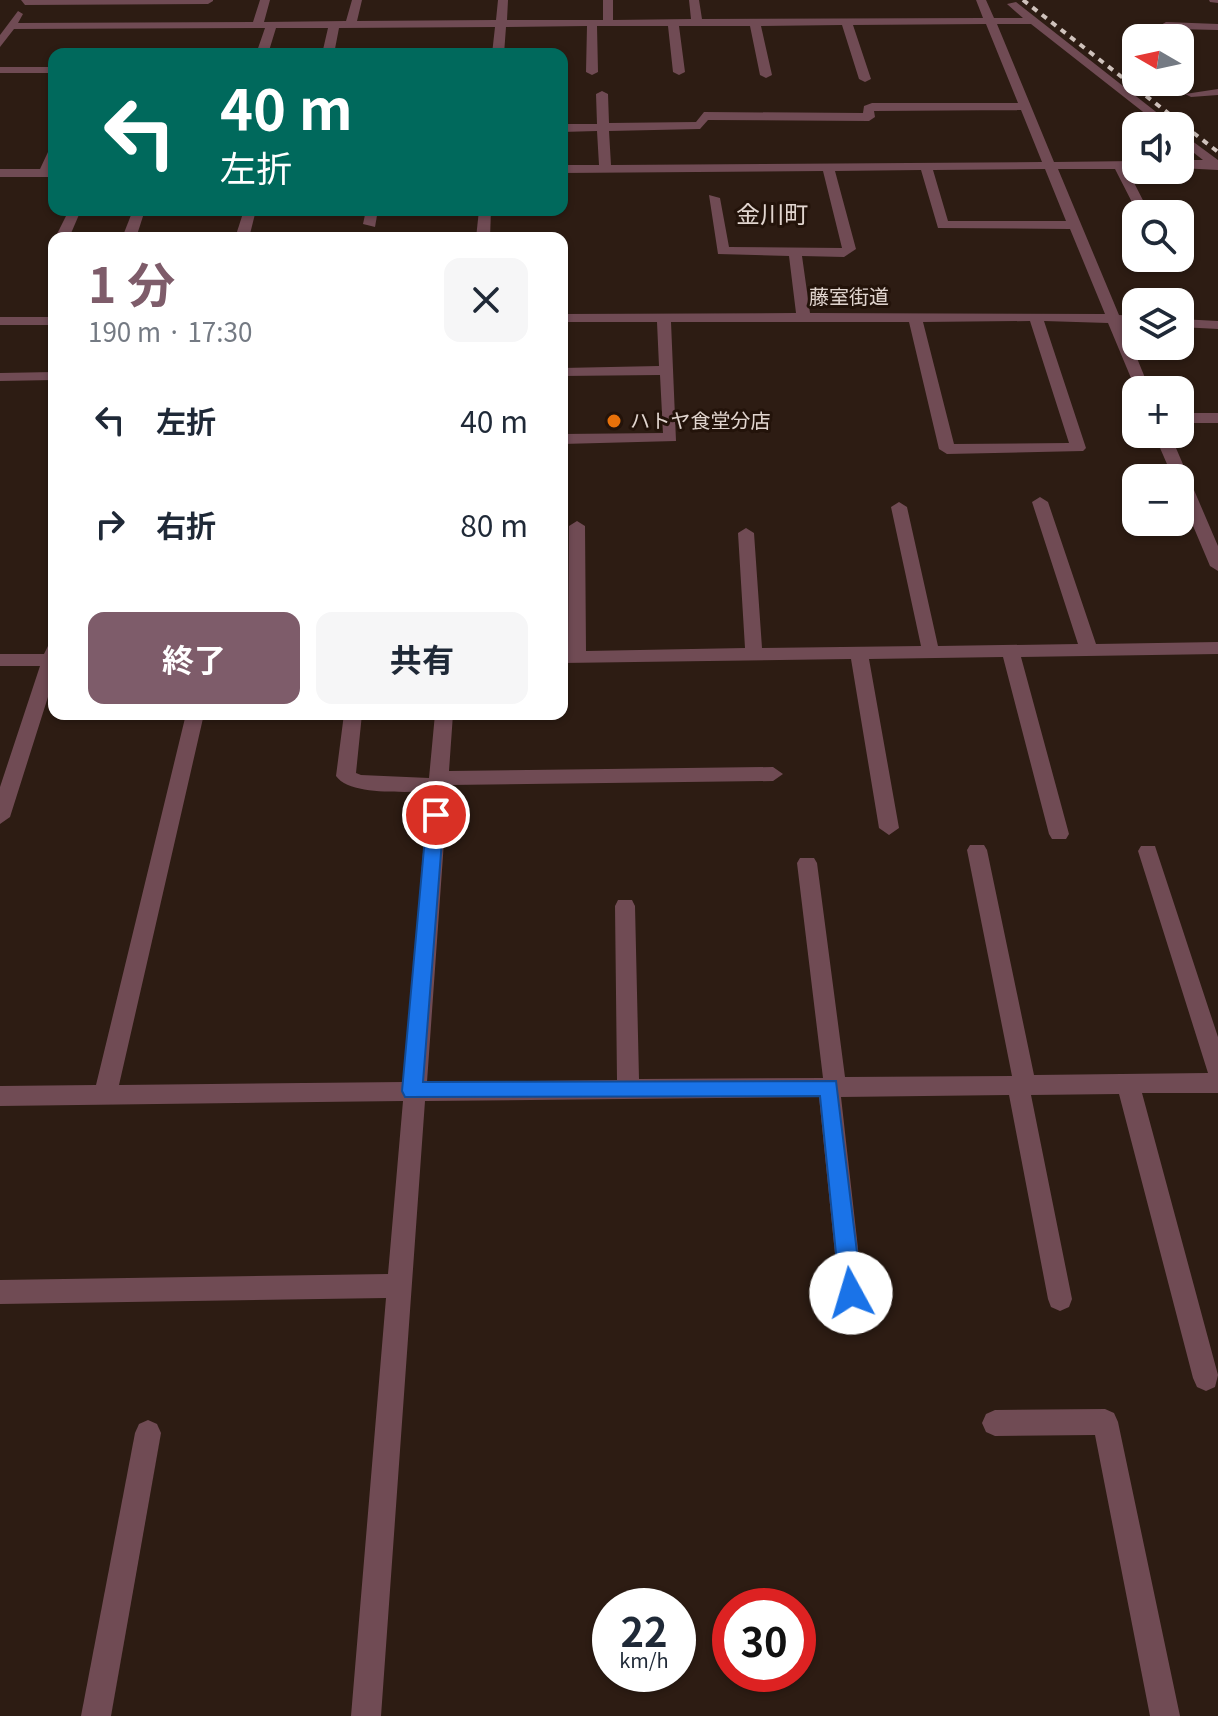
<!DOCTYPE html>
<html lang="ja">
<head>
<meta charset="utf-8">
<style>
  :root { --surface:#fff; --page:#f6f6f7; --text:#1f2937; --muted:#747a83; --accent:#7e5c6a }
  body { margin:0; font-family:Georgia,"Noto Sans JP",serif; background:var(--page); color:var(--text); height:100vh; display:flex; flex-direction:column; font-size:30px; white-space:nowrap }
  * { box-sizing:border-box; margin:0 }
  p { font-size:26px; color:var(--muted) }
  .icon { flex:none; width:44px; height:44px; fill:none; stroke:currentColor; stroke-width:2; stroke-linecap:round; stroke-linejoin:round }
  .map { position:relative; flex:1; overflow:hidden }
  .side { position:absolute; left:48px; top:232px; width:520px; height:488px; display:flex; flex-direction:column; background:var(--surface); border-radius:16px; box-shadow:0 2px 6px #0004 }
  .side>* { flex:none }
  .top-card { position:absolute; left:48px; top:48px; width:520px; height:168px; border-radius:16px; box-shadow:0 2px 6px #0004; background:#00695c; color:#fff; overflow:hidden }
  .needle { width:52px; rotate:279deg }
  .fabs { position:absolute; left:1122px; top:24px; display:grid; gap:16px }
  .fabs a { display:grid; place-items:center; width:72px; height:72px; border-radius:16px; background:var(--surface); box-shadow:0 2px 6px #0004; font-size:40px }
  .speed { position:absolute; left:592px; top:1588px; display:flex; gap:16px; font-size:40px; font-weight:700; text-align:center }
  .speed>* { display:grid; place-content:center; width:104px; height:104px; border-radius:50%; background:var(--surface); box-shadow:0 2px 6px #0004; line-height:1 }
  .speed small { font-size:20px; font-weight:400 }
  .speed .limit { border:12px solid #d22; background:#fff; color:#111 }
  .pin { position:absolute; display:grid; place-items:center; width:68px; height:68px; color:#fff; margin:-34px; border:4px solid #fff; border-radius:50%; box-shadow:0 2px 8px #0007 }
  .me { position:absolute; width:88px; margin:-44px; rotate:354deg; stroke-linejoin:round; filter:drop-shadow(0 0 6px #0008) }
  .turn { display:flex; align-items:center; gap:28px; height:168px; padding:0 40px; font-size:36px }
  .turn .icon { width:104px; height:104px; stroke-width:2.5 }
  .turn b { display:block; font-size:56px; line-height:68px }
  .round { display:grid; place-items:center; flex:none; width:84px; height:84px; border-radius:16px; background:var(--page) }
  .headline { display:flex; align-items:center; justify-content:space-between; height:136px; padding:0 40px }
  h1 { font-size:48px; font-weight:700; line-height:60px; color:var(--accent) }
  .cta { display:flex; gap:16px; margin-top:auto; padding:16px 40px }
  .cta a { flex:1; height:92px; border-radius:16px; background:var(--accent); color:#fff; font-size:32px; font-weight:700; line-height:92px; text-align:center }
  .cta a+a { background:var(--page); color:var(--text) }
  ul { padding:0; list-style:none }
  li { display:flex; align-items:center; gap:24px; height:104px; padding:0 40px }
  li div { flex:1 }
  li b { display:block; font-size:30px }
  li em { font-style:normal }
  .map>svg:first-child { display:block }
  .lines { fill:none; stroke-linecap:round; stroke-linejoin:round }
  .street { fill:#704b54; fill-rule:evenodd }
  .rail { stroke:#cfc2bc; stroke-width:4; stroke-dasharray:6 6; stroke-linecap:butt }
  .route { fill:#1a73e8; stroke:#114b97; stroke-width:2 }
  .food-dot { fill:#e8710a; stroke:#23130a; stroke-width:3 }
  .labels { text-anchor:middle; stroke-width:6; stroke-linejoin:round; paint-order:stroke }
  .far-street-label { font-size:20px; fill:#e1d5cf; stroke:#23130a }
  .far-poi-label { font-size:20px; fill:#e1d5cf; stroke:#23130a; text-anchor:start }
  .far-quarter-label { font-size:24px; fill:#e1d5cf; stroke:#23130a }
</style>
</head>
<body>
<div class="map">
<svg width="1218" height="1716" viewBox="0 0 1218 1716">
  <rect width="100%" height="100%" fill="#2d1c13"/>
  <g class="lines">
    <g class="street">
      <path d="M21,0h192v1l-5,3 -183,1z"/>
      <path d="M260,0h10l-6,22 82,-1 6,-21h10l-5,21 139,-1 2,-20h10l-1,20h96v-20h10v20l78,-1 -2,-19h10l3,19 281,-1 -7,-18h10l8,18h29l-16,-14 9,-2 158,124h-13l-130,-102h-34l57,138 82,-1v8h-9l23,45h-12l-23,-45h-57l61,146 17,1v8h-13l27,66h-14l-28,-67 -64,-2 42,127 -3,3 -136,3 -8,-5 -30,-127h-238l5,119 -114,3v-10l101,-1 -3,-58 -98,1v-8l97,-2 -2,-44h-95v-8l234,-1 -7,-57 -71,-2 -9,-59 11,3 9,49 113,1 -19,-77 -261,2v-8h37l-2,-34 -35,1v-8h35l-1,-30 6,-3 6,3 1,29 87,-1 8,-10 159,1 1,-7 8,-3h146l-32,-79 -133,1 18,54 -6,3 -6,-3 -17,-54 -81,1 11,49 -6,3 -6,-3 -10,-49h-71l6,46 -6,3 -6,-3 -5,-46h-71l1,46 -6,3 -6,-3 1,-46 -81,1 -2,27h-12l3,-27 -156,1 -5,26h-12l6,-26h-52l-8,26h-12l9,-26 -251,1 -14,18v-12l18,-24 5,3 -5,9 235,-1zM1021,110l21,52 -431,3 -2,-34 91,-2 8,-9 161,1 6,-4 -1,-6zM1045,169l21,52h-118l-15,-51zM921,170l17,58 132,1 35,85 -295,-1 -8,-57 42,1 12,-8 -21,-78zM1030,321l39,122 -115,1 -31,-122z"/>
      <path d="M1209,0h9v3l-8,-1z"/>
      <path d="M1166,22l52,2v6l-42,-1 8,9 -4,3 -18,-14 -1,-2z"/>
      <rect x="0" y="67" width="54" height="6"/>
      <path d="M1218,89v6l-27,2 -6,-3z"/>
      <path d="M1180,132l38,28v10l-38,-2v-8h23l-23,-18z"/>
      <path d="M54,148v29h-54v-8h40l8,-17z"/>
      <path d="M69,210h12l-12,28h-14z"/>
      <path d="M133,210h12l-9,28h-14z"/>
      <path d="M244,210h12l-7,28h-14z"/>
      <path d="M366,210h12l-3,17 -12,-3z"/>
      <path d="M479,210h12l-1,28h-14z"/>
      <rect x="0" y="317" width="54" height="8"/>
      <path d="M1180,319l38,2v8l-38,-2z"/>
      <path d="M54,372v8l-54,1v-8z"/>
      <rect x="1180" y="413" width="38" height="10"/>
      <path d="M1154,434h16l48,112v25l-8,-5 -30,-71v-17h-7z"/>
      <path d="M1040,497l8,5 48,142 122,-2v12l-197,3 48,177 -3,5h-14l-3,-5 -46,-177 -134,2 30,169 -10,7 -10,-7 -28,-169 -289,4v-12h6l1,-125 8,-5 8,5 1,125 159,-3 -7,-115 8,-5 8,5 8,115 159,-2 -30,-139 8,-5 8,5 31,139 140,-2 -46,-142z"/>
      <path d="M54,644v34l-44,139 -10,7v-37l40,-121h-40v-12h44l4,-8z"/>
      <path d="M186,714h18l-85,371 285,-3 24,-290c-23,-1 -78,4 -92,-16l8,-62h18l-6,59 5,2 68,3 6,-64h18l-4,57 324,-4 10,7 -10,7 -325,4 -21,297 190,-2 -2,-174 3,-6h14l3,6 4,173 184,-1 -26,-215 3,-5h14l3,5 28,214 167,-1 -45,-226 3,-5h14l3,5 47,225 174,-2 -70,-222 3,-5h14l63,191v56h-76l76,282 -3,12 -9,4 -9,-4 -4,-9 -74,-284 -88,1 41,204 -3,8 -9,4 -9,-4 -3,-8 -39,-204 -168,2 22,196 -3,8 -9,4 -9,-4 -3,-8 -20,-196 -394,4 -44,615h-30l35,-418 -386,6v-24l388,-6 15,-173 -403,5v-20l96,-1z"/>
      <path d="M1105,1409l9,4 4,9 62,294h-30l-55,-281 -100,1 -9,-4 -4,-9 4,-9 9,-4z"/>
      <path d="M148,1420l9,4 4,9 -50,283h-30l54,-283 4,-9z"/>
    </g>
    <path class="rail" d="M1023,0l195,152"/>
  </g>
  <path class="route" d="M436,809l8,6 -21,267 413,-1 26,212 -3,8 -8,3 -8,-3 -3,-8 -20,-197 -415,1 -3,-6 25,-276z"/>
  <circle class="food-dot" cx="614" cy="421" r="8"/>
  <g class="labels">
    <g class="far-street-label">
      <text x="849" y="304">藤室街道</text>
    </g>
    <g class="far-poi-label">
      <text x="630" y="428">ハトヤ食堂分店</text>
    </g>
    <g class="far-quarter-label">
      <text x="772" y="223">金川町</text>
    </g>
  </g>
</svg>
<div class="fabs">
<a><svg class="needle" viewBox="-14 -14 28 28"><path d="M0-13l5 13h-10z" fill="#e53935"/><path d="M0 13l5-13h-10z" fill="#747a83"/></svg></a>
<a><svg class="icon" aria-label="sound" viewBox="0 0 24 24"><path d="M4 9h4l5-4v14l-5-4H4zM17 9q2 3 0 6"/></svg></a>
<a><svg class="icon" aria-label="search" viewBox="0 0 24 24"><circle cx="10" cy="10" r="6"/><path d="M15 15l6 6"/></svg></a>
<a><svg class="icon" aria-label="layers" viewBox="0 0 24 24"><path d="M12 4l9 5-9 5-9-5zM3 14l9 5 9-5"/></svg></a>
<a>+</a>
<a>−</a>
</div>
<div class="speed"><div>22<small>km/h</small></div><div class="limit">30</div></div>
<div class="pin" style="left:436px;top:815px;background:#d93025"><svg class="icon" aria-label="arrive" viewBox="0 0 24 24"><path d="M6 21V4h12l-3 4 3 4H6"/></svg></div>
<svg class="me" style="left:851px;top:1293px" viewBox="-20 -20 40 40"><circle r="19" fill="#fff"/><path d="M0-13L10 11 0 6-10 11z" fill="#1a73e8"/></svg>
<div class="top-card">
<div class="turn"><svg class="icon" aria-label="left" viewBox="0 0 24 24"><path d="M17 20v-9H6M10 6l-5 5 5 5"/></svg><div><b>40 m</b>左折</div></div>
</div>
<section class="side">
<div class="headline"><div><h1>1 分</h1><p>190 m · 17:30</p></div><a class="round"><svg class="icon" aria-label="close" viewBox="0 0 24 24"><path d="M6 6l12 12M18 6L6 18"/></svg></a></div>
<ul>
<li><svg class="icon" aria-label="left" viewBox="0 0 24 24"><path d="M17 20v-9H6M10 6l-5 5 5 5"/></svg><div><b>左折</b></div><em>40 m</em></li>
<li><svg class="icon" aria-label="right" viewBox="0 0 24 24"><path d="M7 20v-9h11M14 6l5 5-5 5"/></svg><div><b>右折</b></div><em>80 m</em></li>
</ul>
<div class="cta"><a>終了</a><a>共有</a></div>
</section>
</div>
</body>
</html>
